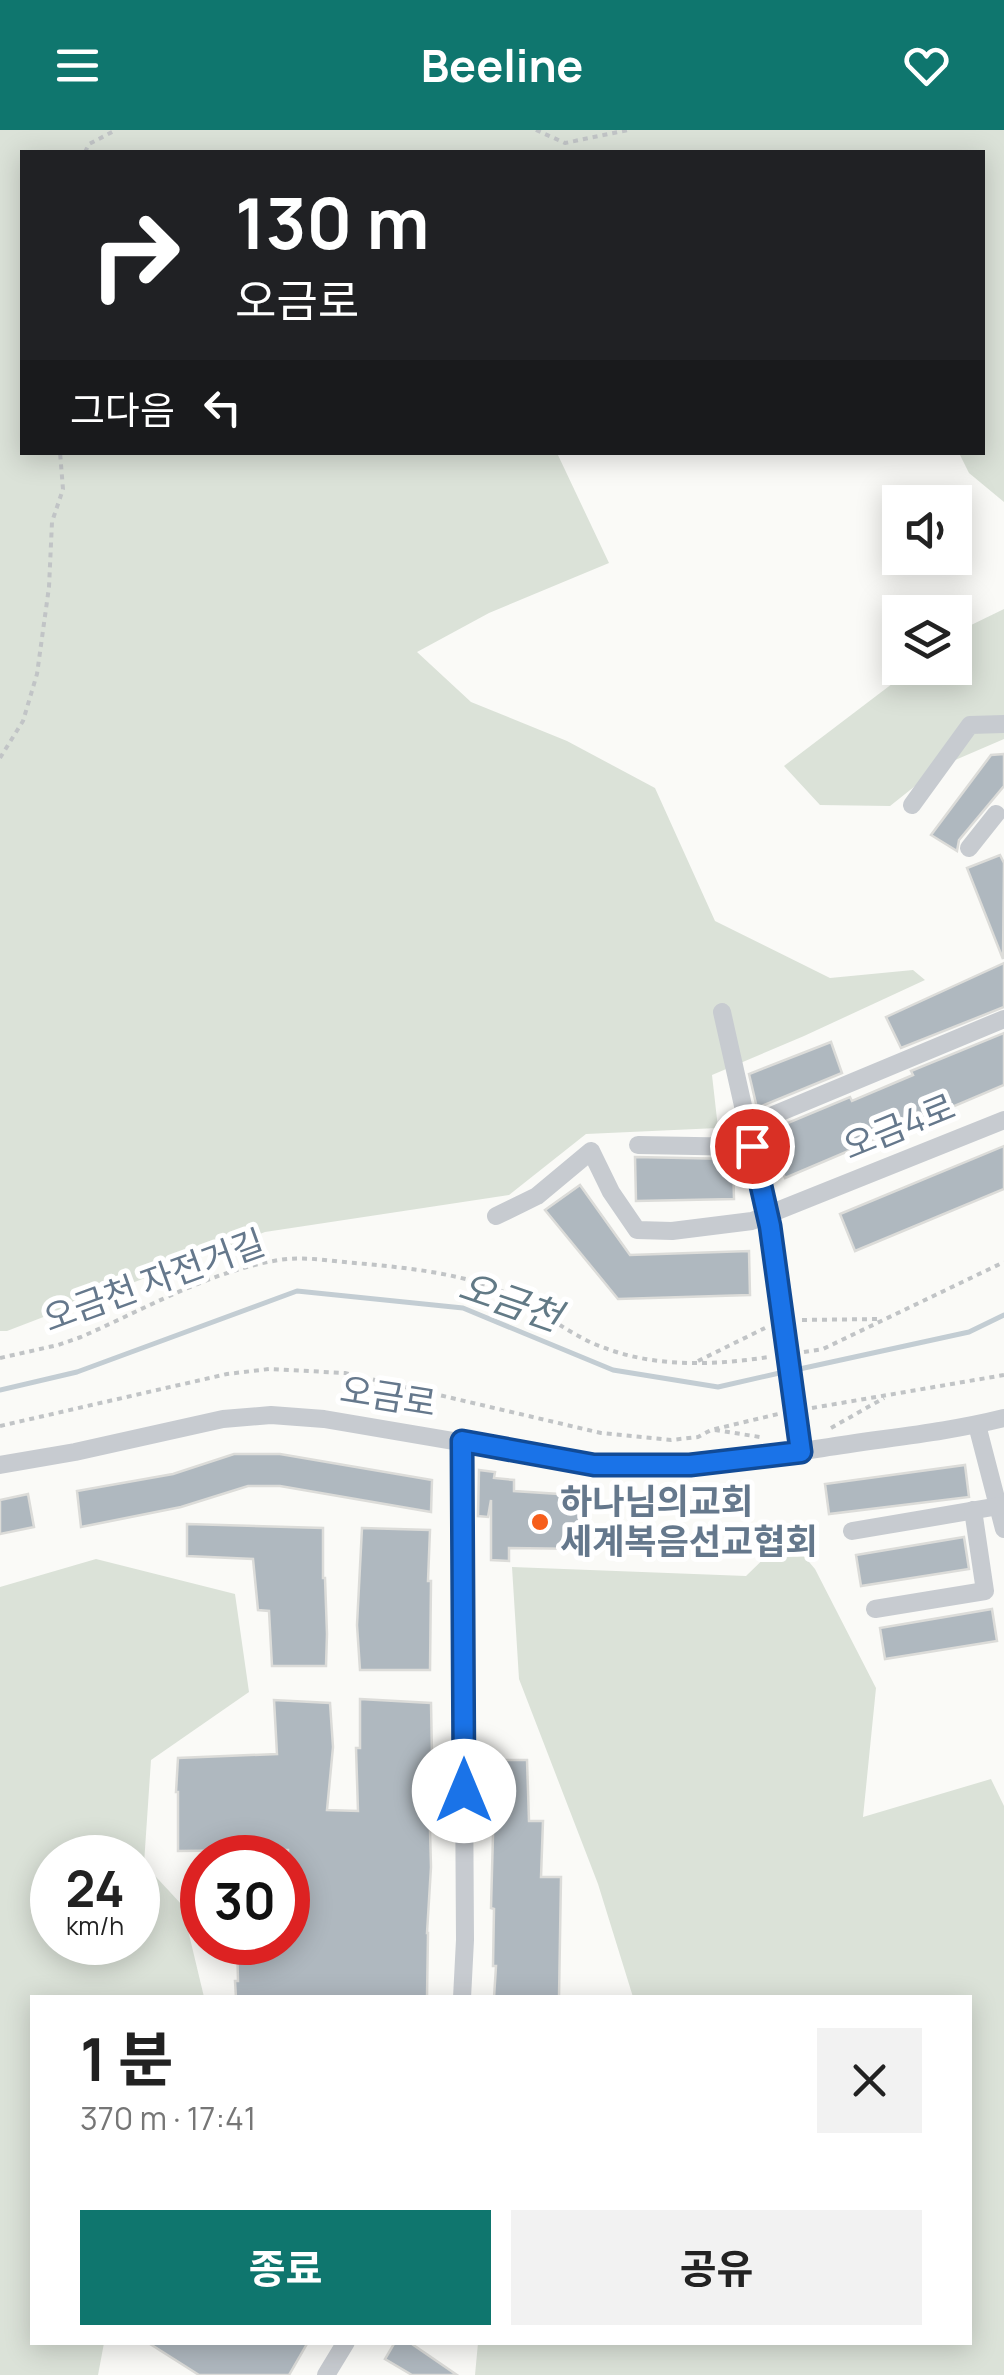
<!DOCTYPE html>
<html lang="ko">
<head>
<meta charset="utf-8">
<style>
  :root { --surface:#fff; --page:#f2f2f2; --text:#222; --muted:#767676; --accent:#0f766e }
  body { margin:0; font-family:Manrope,"Noto Sans KR",sans-serif; background:var(--page); color:var(--text); height:100vh; display:flex; flex-direction:column; font-size:38px; white-space:nowrap }
  * { box-sizing:border-box; margin:0 }
  p { font-size:32px; color:var(--muted) }
  .icon { flex:none; width:55px; height:55px; fill:none; stroke:currentColor; stroke-width:2; stroke-linecap:round; stroke-linejoin:round }
  .map { position:relative; flex:1; overflow:hidden }
  .panel { position:absolute; left:30px; top:1865px; width:942px; height:350px; display:flex; flex-direction:column; background:var(--surface); border-radius:0px; box-shadow:0 5px 25px #0003 }
  .panel>* { flex:none }
  .guide { position:absolute; left:20px; top:20px; width:965px; height:305px; border-radius:0px; box-shadow:0 5px 25px #0003; background:#202124; color:#fff; overflow:hidden }
  .buttons { position:absolute; left:882px; top:355px; display:grid; gap:20px }
  .buttons a { display:grid; place-items:center; width:90px; height:90px; border-radius:0px; background:var(--surface); box-shadow:0 5px 25px #0003; font-size:50px }
  .speed { position:absolute; left:30px; top:1705px; display:flex; gap:20px; font-size:50px; font-weight:700; text-align:center }
  .speed>* { display:grid; place-content:center; width:130px; height:130px; border-radius:50%; background:var(--surface); box-shadow:0 5px 25px #0003; line-height:1 }
  .speed small { font-size:25px; font-weight:400 }
  .speed .limit { border:15px solid #d22; background:#fff; color:#111 }
  .pin { position:absolute; display:grid; place-items:center; width:85px; height:85px; color:#fff; margin:-42px; border:5px solid #fff; border-radius:50%; box-shadow:0 2px 10px #0007 }
  .me { position:absolute; width:110px; margin:-55px; rotate:0deg; stroke-linejoin:round; filter:drop-shadow(0 0 8px #0008) }
  .turn { display:flex; align-items:center; gap:35px; height:210px; padding:0 50px; font-size:45px }
  .turn .icon { width:130px; height:130px; stroke-width:2.5 }
  .turn b { display:block; font-size:70px; line-height:85px }
  .then { display:flex; align-items:center; height:95px; padding:0 50px; background:#0003; gap:20px; font-size:38px }
  .round { display:grid; place-items:center; flex:none; width:105px; height:105px; border-radius:0px; background:var(--page) }
  .overview { display:flex; align-items:center; justify-content:space-between; height:170px; padding:0 50px }
  h1 { font-size:60px; font-weight:700; line-height:75px }
  .action { display:flex; gap:20px; margin-top:auto; padding:20px 50px }
  .action a { flex:1; height:115px; border-radius:0px; background:var(--accent); color:#fff; font-size:40px; font-weight:700; line-height:115px; text-align:center }
  .action a+a { background:var(--page); color:var(--text) }
  header { display:flex; justify-content:space-between; align-items:center; height:130px; padding:0 50px; background:var(--accent); color:#fff; font-size:45px; font-weight:700 }
  .map>svg:first-child { display:block }
  .green { fill:#dbe2d8; fill-rule:evenodd }
  .lines { fill:none; stroke-linecap:round; stroke-linejoin:round }
  .stream { stroke:#c3cdd3; stroke-width:5 }
  .building { fill:#afb8bf; stroke:#dcdcd9; stroke-width:2.5 }
  .path { stroke:#c1c4c6; stroke-width:4; stroke-dasharray:5 5; stroke-linecap:butt }
  .minor { stroke:#c7cbd0; stroke-width:18 }
  .minor-bridge { stroke:#c7cbd0; stroke-width:18 }
  .route-casing { stroke:#114b97; stroke-width:25 }
  .route { stroke:#1a73e8; stroke-width:18 }
  .poi-dot { fill:#f65e1b; stroke:#fff; stroke-width:4 }
  .labels { text-anchor:middle; stroke-width:10; stroke-linejoin:round; paint-order:stroke }
  .street-label { font-size:35px; fill:#65788c; stroke:#fff }
  .poi-label { font-size:35px; font-weight:bold; fill:#65788c; stroke:#fff; text-anchor:start }
  .water-label { font-size:38px; font-style:italic; fill:#627a86; stroke:#fff }
</style>
</head>
<body>
<header><svg class="icon" aria-label="menu" viewBox="0 0 24 24"><path d="M4 6h16M4 12h16M4 18h16"/></svg>Beeline<svg class="icon" aria-label="heart" viewBox="0 0 24 24"><path d="M12 20l-8-8c-3-5 5-10 8-4 3-6 11-1 8 4z"/></svg></header>
<div class="map">
<svg width="1004" height="2245" viewBox="0 0 1004 2245">
  <rect width="100%" height="100%" fill="#fafaf7"/>
  <g class="green">
    <path d="M0,0h1004v372l-35,-29 -10,-20 23,-1v-300h-960v300l535,1 52,110 -120,50 -72,39 54,50 96,39 88,47 60,133 115,57 83,-8 12,10 -121,56 -92,39 6,53 -132,6 -77,61 -244,37 -258,99h-7z"/>
    <path d="M1004,479v130l-65,28 -49,39 -70,-1 -36,-39 129,-98h42v-33l10,-7z"/>
    <path d="M787,1406l28,33 61,119 -13,129 128,-38 13,27v569h-529l3,-32 492,-1v-344l-337,-1 -35,-113 -79,-205 -7,-112 234,9z"/>
    <path d="M96,1429l139,35 14,98 -98,68 -7,104 38,41 22,92 -172,1v344l72,1 -6,32h-98v-788zM52,1728h86v84h-86z"/>
  </g>
  <g class="lines">
    <g class="stream">
      <path d="M795,1240l174,-38 35,-17"/>
      <path d="M0,1260l77,-18 220,-81 166,17 150,62 105,17 66,-15"/>
    </g>
  </g>
  <g class="building">
    <path d="M1004,624v32l-45,54 -2,11 -26,-16 60,-80z"/>
    <path d="M1000,725l4,8 -1,96 -36,-91z"/>
    <path d="M1004,833v44l-103,41 -15,-31z"/>
    <path d="M1004,903v52l-219,93 -19,-46 84,-35 2,4 61,-26 -2,-4z"/>
    <path d="M831,912l11,31 -85,35 -8,-34z"/>
    <path d="M1004,1016v43l-149,62 -15,-37z"/>
    <path d="M635,1027l98,2 1,40 -98,2z"/>
    <path d="M580,1055l50,70 119,-4 1,44 -132,4 -73,-89z"/>
    <path d="M234,1324h46l152,26 -1,32 -151,-26h-32l-67,21 -100,20 -4,-36 96,-17z"/>
    <path d="M965,1335l4,32 -140,17 -4,-30z"/>
    <path d="M479,1340l16,2 -1,6 20,2v11l76,5 -3,53 -78,-1v13l-18,-1v-60l-3,17 -10,-1z"/>
    <path d="M28,1364l6,33 -34,7v-34z"/>
    <path d="M187,1394l136,4v50h2l2,56 -1,32h-54l-3,-55 -11,-1 -5,-51 -66,-3z"/>
    <path d="M362,1398l68,2 -2,51h3l-1,89h-70l-3,-45z"/>
    <path d="M964,1407l5,32 -108,17 -5,-31z"/>
    <path d="M992,1479l5,32 -112,18 -5,-31z"/>
    <path d="M360,1569l71,4 1,52 -3,37 2,75 -4,66h1l-1,65h-191l-1,-17h3l-1,-39h51v-92l-110,1v-59h-2l2,-34 99,-4 -3,-54 56,3 3,44 -6,63 31,1 -2,-63h4z"/>
    <path d="M495,1630h32l2,61h14l-2,56h20l-2,121h-65l2,-32h-3l1,-57 -3,-1z"/>
    <path d="M147,2212h161l-19,33h-90z"/>
    <path d="M395,2212h14l48,33h-45l-27,-16z"/>
  </g>
  <g class="lines">
    <g class="path">
      <path d="M536,0l29,13 63,-13"/>
      <path d="M85,22l4,-8 27,-14"/>
      <path d="M0,628l23,-37 14,-47 12,-87 3,-65 11,-33 -3,-37"/>
      <path d="M802,1190l75,-1"/>
      <path d="M804,1222l19,-3 181,-87"/>
      <path d="M0,1228l58,-13 23,-8c64,-28 129,-66 198,-77 26,-4 51,1 76,3 43,4 87,8 128,21 39,12 70,40 107,58 57,26 119,24 179,15"/>
      <path d="M698,1231l67,-33"/>
      <path d="M812,1278l192,-33"/>
      <path d="M0,1296l227,-52 42,-5 76,4 256,60 70,7 27,-3 13,-7 67,-16"/>
      <path d="M831,1298l53,-30"/>
      <path d="M715,1300l45,7"/>
    </g>
    <g class="minor">
      <path d="M912,675l58,-80 34,-1"/>
      <path d="M969,718l27,-34"/>
      <path d="M722,882l48,214 14,114"/>
      <path d="M747,996l257,-107"/>
      <path d="M638,1015l113,2"/>
      <path d="M496,1086l41,-20 54,-45 20,41 26,38 35,1 80,-10 252,-101"/>
      <path d="M977,1295l27,104"/>
      <path d="M462,1311l3,499 -3,58"/>
      <path d="M0,1335l75,-13 148,-33 48,-4 53,4 270,46c82,2 149,-5 229,-17 61,-10 121,-15 181,-30"/>
      <path d="M852,1401l147,-25"/>
      <path d="M875,1479l110,-18 -12,-81"/>
      <path d="M326,2245l20,-33"/>
    </g>
    <path class="minor-bridge" d="M784,1210l14,88"/>
  </g>
  <g class="lines">
    <g class="route-casing">
      <path id="route" d="M464,1661l-2,-350 132,24h96l111,-13 -31,-226 -18,-80"/>
    </g>
    <use href="#route" class="route"/>
  </g>
  <circle class="poi-dot" cx="540" cy="1392" r="10"/>
  <g class="labels">
    <g class="street-label">
      <text transform="translate(899 997) rotate(-22)" y="12">오금4로</text>
      <text transform="translate(154 1151) rotate(-20)" y="12">오금천 자전거길</text>
      <text transform="translate(388 1267) rotate(9)" y="12">오금로</text>
    </g>
    <g class="poi-label">
      <text x="560" y="1384">하나님의교회<tspan x="560" dy="40">세계복음선교협회</tspan></text>
    </g>
    <g class="water-label">
      <text transform="translate(510 1172) rotate(19)" y="13">오금천</text>
    </g>
  </g>
</svg>
<div class="buttons">
<a><svg class="icon" aria-label="sound" viewBox="0 0 24 24"><path d="M4 9h4l5-4v14l-5-4H4zM17 9q2 3 0 6"/></svg></a>
<a><svg class="icon" aria-label="layers" viewBox="0 0 24 24"><path d="M12 4l9 5-9 5-9-5zM3 14l9 5 9-5"/></svg></a>
</div>
<div class="speed"><div>24<small>km/h</small></div><div class="limit">30</div></div>
<div class="pin" style="left:752px;top:1016px;background:#d93025"><svg class="icon" aria-label="arrive" viewBox="0 0 24 24"><path d="M6 21V4h12l-3 4 3 4H6"/></svg></div>
<svg class="me" style="left:464px;top:1661px" viewBox="-20 -20 40 40"><circle r="19" fill="#fff"/><path d="M0-13L10 11 0 6-10 11z" fill="#1a73e8"/></svg>
<div class="guide">
<div class="turn"><svg class="icon" aria-label="right" viewBox="0 0 24 24"><path d="M7 20v-9h11M14 6l5 5-5 5"/></svg><div><b>130 m</b>오금로</div></div>
<div class="then">그다음<svg class="icon" aria-label="left" viewBox="0 0 24 24"><path d="M17 20v-9H6M10 6l-5 5 5 5"/></svg></div>
</div>
<section class="panel">
<div class="overview"><div><h1>1 분</h1><p>370 m · 17:41</p></div><a class="round"><svg class="icon" aria-label="close" viewBox="0 0 24 24"><path d="M6 6l12 12M18 6L6 18"/></svg></a></div>
<div class="action"><a>종료</a><a>공유</a></div>
</section>
</div>
</body>
</html>
